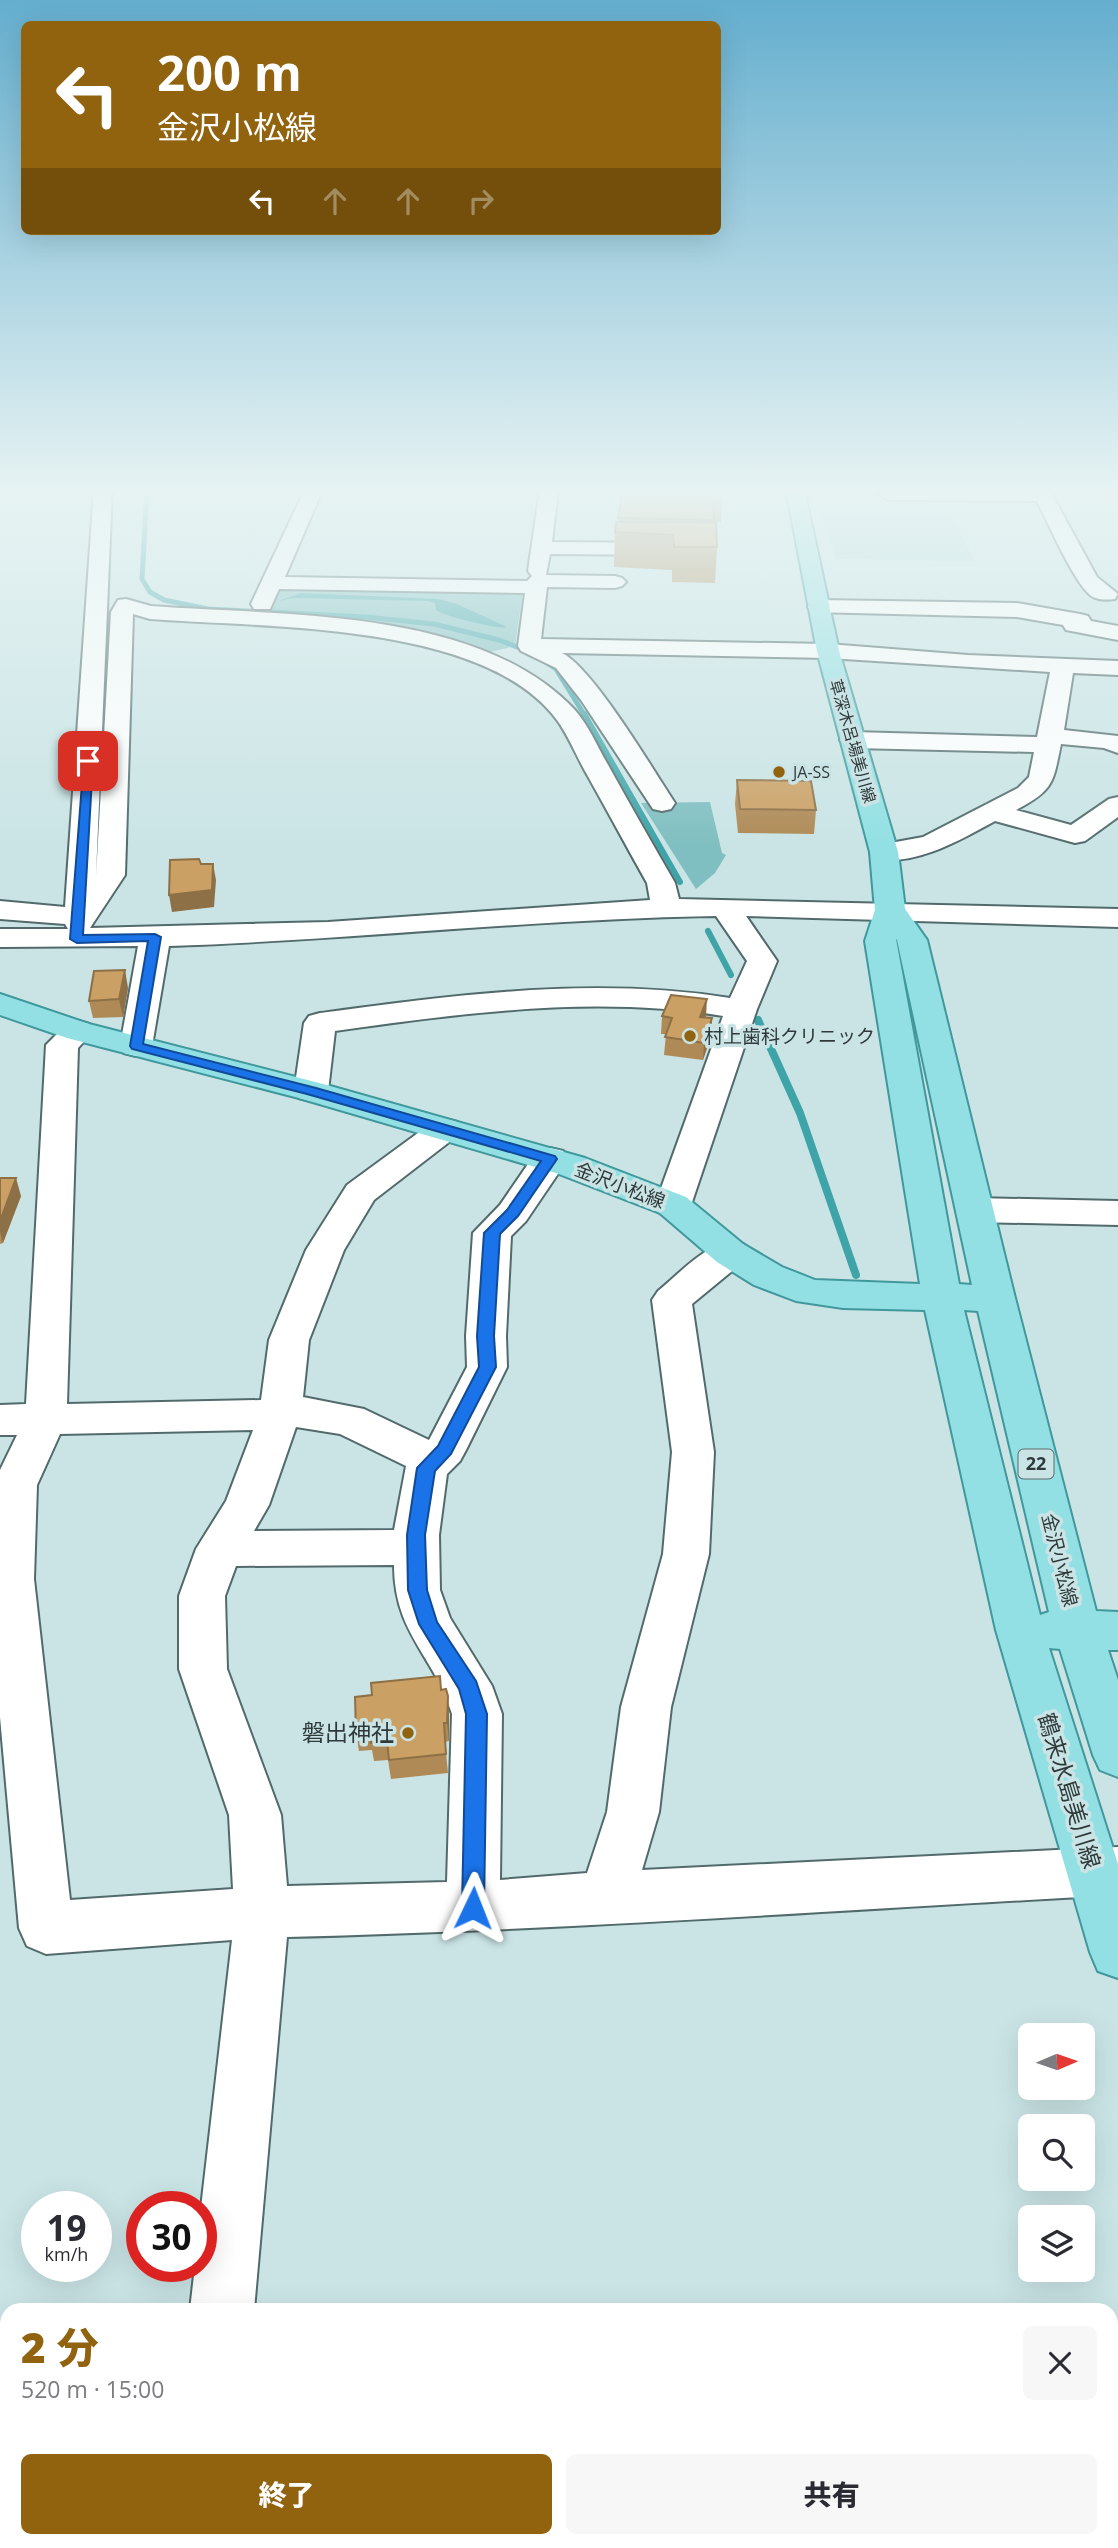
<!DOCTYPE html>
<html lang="ja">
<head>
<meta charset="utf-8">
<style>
  :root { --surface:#fff; --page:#f7f7f7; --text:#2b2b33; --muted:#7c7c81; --accent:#91630f }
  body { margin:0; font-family:"Open Sans","Noto Sans JP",sans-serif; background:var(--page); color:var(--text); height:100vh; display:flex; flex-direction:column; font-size:26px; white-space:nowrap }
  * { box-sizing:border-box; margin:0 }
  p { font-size:23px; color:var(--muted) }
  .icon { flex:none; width:38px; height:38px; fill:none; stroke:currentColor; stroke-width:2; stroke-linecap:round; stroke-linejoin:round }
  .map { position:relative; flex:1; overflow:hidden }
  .side { position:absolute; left:0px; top:2303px; width:1118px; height:245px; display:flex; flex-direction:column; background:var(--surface); border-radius:21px 21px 0 0; box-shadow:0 7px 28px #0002 }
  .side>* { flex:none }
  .banner { position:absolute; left:21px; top:21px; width:700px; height:214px; border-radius:10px; box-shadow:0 7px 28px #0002; background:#91630f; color:#fff; overflow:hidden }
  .needle { width:46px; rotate:88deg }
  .tools { position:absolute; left:1018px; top:2023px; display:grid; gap:14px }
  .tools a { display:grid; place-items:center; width:77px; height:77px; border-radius:10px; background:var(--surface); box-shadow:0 7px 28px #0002; font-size:35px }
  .speed { position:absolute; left:21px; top:2191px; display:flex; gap:14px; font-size:35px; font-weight:700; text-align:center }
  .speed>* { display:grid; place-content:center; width:91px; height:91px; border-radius:50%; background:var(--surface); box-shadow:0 7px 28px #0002; line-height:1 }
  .speed small { font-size:18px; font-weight:400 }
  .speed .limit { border:10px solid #d22; background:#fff; color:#111 }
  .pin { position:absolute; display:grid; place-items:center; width:60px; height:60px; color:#fff; margin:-30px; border-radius:14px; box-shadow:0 4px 10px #0006 }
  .me { position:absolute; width:77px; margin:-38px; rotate:2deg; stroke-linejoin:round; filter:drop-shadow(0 0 5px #0008) }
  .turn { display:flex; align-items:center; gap:24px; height:147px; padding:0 21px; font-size:32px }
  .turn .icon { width:91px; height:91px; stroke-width:2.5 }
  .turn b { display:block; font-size:49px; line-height:60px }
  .lanes { display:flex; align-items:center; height:66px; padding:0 21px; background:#0003; justify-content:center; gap:35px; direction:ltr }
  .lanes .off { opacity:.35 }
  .round { display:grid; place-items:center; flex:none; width:74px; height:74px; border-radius:10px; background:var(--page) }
  .overview { display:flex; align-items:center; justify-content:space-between; height:119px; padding:0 21px }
  h1 { font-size:42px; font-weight:800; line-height:52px; color:var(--accent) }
  .action { display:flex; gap:14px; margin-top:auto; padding:14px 21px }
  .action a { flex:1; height:80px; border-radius:10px; background:var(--accent); color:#fff; font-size:28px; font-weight:800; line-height:80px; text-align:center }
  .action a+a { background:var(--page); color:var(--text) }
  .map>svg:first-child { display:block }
  .built { fill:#b6dadc }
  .green { fill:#80bfc1 }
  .water { fill:#3ea4a8 }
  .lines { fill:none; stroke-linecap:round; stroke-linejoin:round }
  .stream-far2 { stroke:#3ea4a8; stroke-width:5 }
  .stream-far1 { stroke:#3ea4a8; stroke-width:6 }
  .stream { stroke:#3ea4a8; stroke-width:8 }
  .minor-casing { stroke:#526a6b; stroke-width:4 }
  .major-casing { stroke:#40989c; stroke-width:4 }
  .minor { fill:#fff; fill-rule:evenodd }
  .major { fill:#92e0e3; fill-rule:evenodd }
  .wall { fill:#af8a56 }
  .shaded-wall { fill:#8e7046 }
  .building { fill:#cba064; stroke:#8e7046; stroke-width:2 }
  .route { fill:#1a73e8; stroke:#114b97; stroke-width:2 }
  .poi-dot { fill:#91630f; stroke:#cae4e5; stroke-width:2.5 }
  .labels { text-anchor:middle; stroke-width:7; stroke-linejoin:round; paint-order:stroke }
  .far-street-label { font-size:16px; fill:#2f393a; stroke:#cae4e5 }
  .far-poi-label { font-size:16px; fill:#2f393a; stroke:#cae4e5; text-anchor:start }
  .shield { fill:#cae4e5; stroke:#5e6c6d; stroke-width:2 }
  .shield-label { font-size:18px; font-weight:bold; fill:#2f393a }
  .poi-label { font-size:19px; fill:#2f393a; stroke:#cae4e5; text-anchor:start }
  .street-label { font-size:19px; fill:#2f393a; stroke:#cae4e5 }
  .near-poi-label { font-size:23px; fill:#2f393a; stroke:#cae4e5; text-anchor:end }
  .near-street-label { font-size:23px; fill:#2f393a; stroke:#cae4e5 }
</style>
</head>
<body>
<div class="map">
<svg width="1118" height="2548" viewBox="0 0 1118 2548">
  <rect width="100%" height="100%" fill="#cae4e5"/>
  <path class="built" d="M821,513l132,2 21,46 -138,-2z"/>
  <g class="green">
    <path d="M277,586l246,5 -8,55 -29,7 -47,-16 -179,-19z"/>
    <path d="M710,802l12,51 4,2 -11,18 -19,16 -55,-86z"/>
  </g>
  <path class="water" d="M301,593l137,6 19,5 50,23c-7,3 -64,-11 -71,-17l-1,-7 -7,-2 -134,-3 -16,3z"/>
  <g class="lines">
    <g class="stream-far2">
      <path d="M147,489l-5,90 8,13 14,8 44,9 158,8 68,7 65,16 31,12"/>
      <path d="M542,659l14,10 29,47"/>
    </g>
    <g class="stream-far1">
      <path d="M584,714l96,168"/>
      <path d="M708,931l23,44"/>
    </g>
    <path class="stream" d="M758,1020l42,93 56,162"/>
    <g class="minor-casing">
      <g id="minor">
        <path d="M94,489h18l-16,387 15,-264 7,-12 8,-1 25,7c132,10 326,1 423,103 14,15 23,37 33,54 22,40 45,80 68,120l4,16 439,10v18l-372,-11 31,45 -20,48 -66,196 -5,8 -13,4 -13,-4 -5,-8 68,-189c-129,-21 -259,-3 -388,15l-7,60 -5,7 -12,3 -12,-3 -5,-7 10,-68 5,-7 11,-3c136,-18 273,-37 410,-15l17,-37 -31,-45c-182,3 -364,24 -547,30l-17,100 -4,7 -12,3 -12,-3 -4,-7 18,-100 -138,1v-18h68l-3,-5 -65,-5v-18l65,6zM133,614l17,5c113,9 334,2 407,101 11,15 19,35 28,51 21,37 41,75 62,112l3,17 -322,22 -238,6 35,-53z"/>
        <path d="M305,489h18l-38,88 242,4 5,-5 -4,-5 12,-82h18l-6,53 116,1 7,2 3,4 -3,4 -7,2 -118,-1 -4,21 69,1 7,2 4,4 -4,4 -7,2 -68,-1 -6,52 287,5 140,11 150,6v14l-45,-2 -9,57 54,6v17l-14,-5 -43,-4c-8,39 -7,46 -45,66l55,15 38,-26 9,-2v20l-33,24 -10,2 -80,-22c-33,18 -82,47 -121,37l-4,-6 4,-6 49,-9 95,-49 11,-11 5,-25 -181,-4 -9,-3 -4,-5 4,-5 9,-3 184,5 13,-65 -222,-14 -266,-5c31,15 91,117 113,150l-4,6 -9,2 -9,-2 -72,-109 -25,-32 -35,-17 -3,-5 7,-53 -246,-4 -9,20h-16l-3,-5z"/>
        <path d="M884,489h165l48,88 21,17 -3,5c-7,1 -16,1 -22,-2 -17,-9 -46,-77 -56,-96l-149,-1 -9,-6z"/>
        <path d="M819,600l198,3 63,11 8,2 3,5 27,5v14l-52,-10 -3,-5 -46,-8 -206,-5 -3,-5 3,-5z"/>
        <path d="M78,1021l11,3 5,7 -16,17 -11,356 194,-4 8,-60 37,-90 36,-57 5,-8 86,-63 12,-3 12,3 5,7 -5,7 -83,64 -30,50 -35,90 -6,57 61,12 65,31 38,-73 -1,-31 7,-103 27,-28 37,-54 13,-3 13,3 5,8 -42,62 -15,15 -5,100 1,31 -41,83 -6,11 -13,13 -8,61 1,55 10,28 42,68 10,28 -2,166 87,-7 20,-61 14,-105 42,-153 9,-102 -20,-152 6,-9c24,-19 53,-55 85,-47l6,9 -6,9 -51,42 22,148 -5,102 -38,153 -12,105 -17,58 476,-23v48c-277,15 -554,35 -831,42l-33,373h-64l5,-44h6v-58l31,-268 -186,14 -19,-8 -8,-18 -19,-211v-247l17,-35h-17v-30l26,-1 20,-359 21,-21zM296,1427l44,7 66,32 -12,64 -140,1 15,-26zM253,1430l-27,71 -30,48 -17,47v73l50,146 4,74 -163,11 -36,-321 3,-94 23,-51zM394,1565c0,69 40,90 58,149l-5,168 -160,4 -6,-71 -54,-146 -2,-73 11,-30z"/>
        <path d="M975,1198l143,3v24l-143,-3 -13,-4 -5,-8 5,-8z"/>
        <rect x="164" y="2541" width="70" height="7"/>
      </g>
    </g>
    <g class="major-casing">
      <path id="major" d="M786,489h18l35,162 59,201 7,57 22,31 88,358 81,313 22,1v38h-10l10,30v97l-18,-7 -7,-15 -33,-106 -11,-1 69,216v114l-20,-7 -8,-19 -94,-322 -71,-320 -82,-2 -47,-7 -42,-16 -37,-23 -57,-49 -101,-39 -260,-76 -232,-60 -67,-23v-21l89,30 234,60 262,74 101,39 57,47 39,23 33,13 105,4 -55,-343 10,-31 -5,-58 -53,-201zM896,939l1,1 75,345 -13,-1zM964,1310l14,1 71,301 -9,3z"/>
    </g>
    <use href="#minor" class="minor"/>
    <use href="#major" class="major"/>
  </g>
  <g class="wall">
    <path d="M623,489h111v2h-13l1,10 -1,21h-5l1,25 -2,36 -43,-1v-12l-58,-3 1,-35 3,-10z"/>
    <path d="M737,780l79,30 -2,24 -76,-1 -3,-29z"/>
    <path d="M128,988l-5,29 -30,1 -4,-17z"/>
    <path d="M662,1016l50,2 -1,18 -8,24 -39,-5 2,-21h-5z"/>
    <path d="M0,1178l21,18 -18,47 -3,1z"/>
    <path d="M441,1690l8,24v27l-4,1 3,31 -57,6 -3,-19 -14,1 -2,-11 -13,1 -3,-18z"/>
  </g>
  <g class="shaded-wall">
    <path d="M213,864l3,16 -2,27 -42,5 -3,-17z"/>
    <path d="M125,970l3,18 -5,29 -4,-18z"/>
    <path d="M707,999l-1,17 -7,18 1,-17z"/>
    <path d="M712,1018l-1,18 -8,24 1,-17z"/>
    <path d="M16,1178l5,18 -18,47 -3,-11v-11z"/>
    <path d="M448,1696l1,18v27l-2,-18z"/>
  </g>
  <g class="building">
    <path d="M623,489h98l1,12h-9l1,19 -96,-2z"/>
    <path d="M616,522h100l1,25h-43l-1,-12 -58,-3z"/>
    <path d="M737,780l74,1 5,29 -76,-1z"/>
    <path d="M199,859l2,5h12l-1,26 -43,5 1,-35z"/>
    <path d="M125,970l-6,29 -30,2 5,-30z"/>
    <path d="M671,995l36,4 -7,18 12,1 -8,25 -39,-6 7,-19 -10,-2z"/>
    <path d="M0,1178h16l-16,43z"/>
    <path d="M440,1676l1,14 5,-1 2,7 -1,27h-3l2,31 -57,6 -2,-19 -16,2v-12l-15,2 -1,-36 17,-2 -1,-12z"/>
  </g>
  <linearGradient id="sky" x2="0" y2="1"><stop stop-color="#64aece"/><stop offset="0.58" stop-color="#e7f3f3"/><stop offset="1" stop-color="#e7f3f3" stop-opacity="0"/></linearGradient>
  <rect width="1118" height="846" fill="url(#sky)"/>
  <path class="route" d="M84,758l9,3 -10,174 72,-1 6,3 -18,107 173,44 239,68 2,3 -39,57 -18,18 -6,102 2,31 -45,87 -16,17 -10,64 2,55 10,32 39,59 11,33 -3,194 -3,7 -8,3 -8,-3 -3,-7 4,-194 -7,-25 -40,-65 -11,-34 -1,-55 10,-67 21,-22 41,-79 -2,-31 7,-103 23,-23 34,-49 -234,-67 -175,-45 -2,-3 18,-105 -71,2 -7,-4z"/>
  <g class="poi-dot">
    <circle cx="779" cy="772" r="7"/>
    <circle cx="690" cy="1036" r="7"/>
    <circle cx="408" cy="1733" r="7"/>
  </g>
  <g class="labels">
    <g class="far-street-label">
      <text transform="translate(853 741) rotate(74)" y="6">草深木呂場美川線</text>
    </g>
    <g class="far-poi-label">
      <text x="793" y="778">JA-SS</text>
    </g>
    <rect class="shield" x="1018.5" y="1449.5" width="35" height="29" rx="5"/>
    <g class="shield-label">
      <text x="1036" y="1470">22</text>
    </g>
    <g class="poi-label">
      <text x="704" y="1043">村上歯科クリニック</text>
    </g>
    <g class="street-label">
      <text transform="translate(620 1185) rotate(21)" y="7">金沢小松線</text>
      <text transform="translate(1060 1560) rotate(76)" y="7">金沢小松線</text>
    </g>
    <g class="near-poi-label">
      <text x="394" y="1741">磐出神社</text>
    </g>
    <g class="near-street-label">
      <text transform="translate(1069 1791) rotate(73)" y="8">鶴来水島美川線</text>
    </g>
  </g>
</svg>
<div class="tools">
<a><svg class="needle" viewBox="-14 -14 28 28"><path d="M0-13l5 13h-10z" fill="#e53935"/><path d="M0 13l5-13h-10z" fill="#7c7c81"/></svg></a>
<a><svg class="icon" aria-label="search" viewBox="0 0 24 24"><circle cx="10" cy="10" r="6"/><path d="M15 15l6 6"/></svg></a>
<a><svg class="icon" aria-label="layers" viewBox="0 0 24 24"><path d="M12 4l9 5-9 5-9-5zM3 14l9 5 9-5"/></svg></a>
</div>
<div class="speed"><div>19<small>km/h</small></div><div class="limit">30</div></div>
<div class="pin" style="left:88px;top:761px;background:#d93025"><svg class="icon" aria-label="arrive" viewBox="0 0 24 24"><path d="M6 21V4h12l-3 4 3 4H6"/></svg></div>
<svg class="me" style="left:473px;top:1908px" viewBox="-20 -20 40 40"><path d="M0-17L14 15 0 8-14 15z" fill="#1a73e8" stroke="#fff" stroke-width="4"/></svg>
<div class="banner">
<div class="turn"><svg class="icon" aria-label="left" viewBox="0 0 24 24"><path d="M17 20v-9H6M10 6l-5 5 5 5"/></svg><div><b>200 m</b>金沢小松線</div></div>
<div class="lanes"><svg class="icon" aria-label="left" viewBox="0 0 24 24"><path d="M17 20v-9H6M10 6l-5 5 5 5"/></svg><svg class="icon off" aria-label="ahead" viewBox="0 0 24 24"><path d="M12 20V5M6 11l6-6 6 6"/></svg><svg class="icon off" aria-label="ahead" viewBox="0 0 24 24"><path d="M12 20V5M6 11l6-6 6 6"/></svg><svg class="icon off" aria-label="right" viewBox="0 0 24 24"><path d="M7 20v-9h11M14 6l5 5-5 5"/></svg></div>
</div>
<section class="side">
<div class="overview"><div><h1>2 分</h1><p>520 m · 15:00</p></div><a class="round"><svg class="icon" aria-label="close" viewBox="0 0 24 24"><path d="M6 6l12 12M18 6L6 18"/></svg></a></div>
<div class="action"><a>終了</a><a>共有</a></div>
</section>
</div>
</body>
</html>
